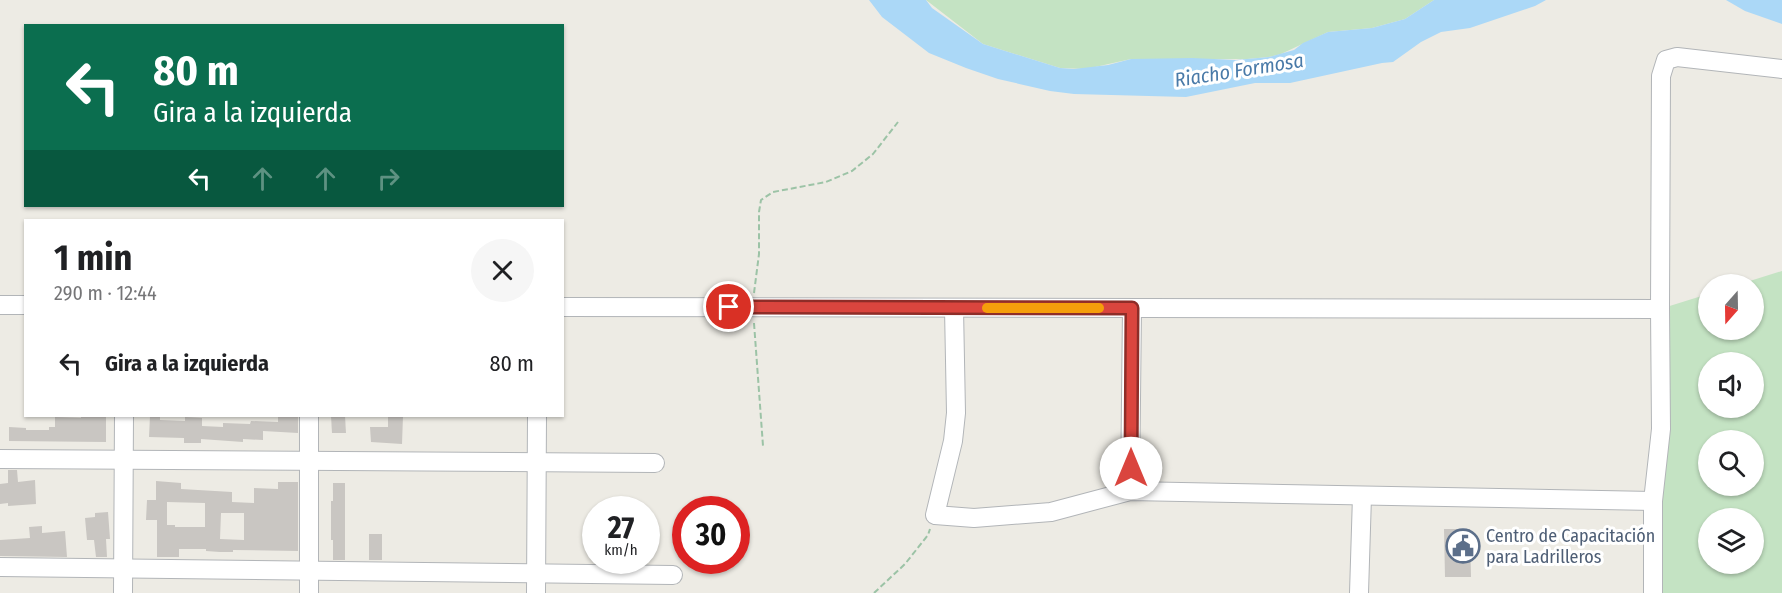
<!DOCTYPE html>
<html lang="es">
<head>
<meta charset="utf-8">
<style>
  :root { --surface:#fff; --page:#f6f6f6; --text:#202124; --muted:#757577 }
  body { margin:0; font-family:"Fira Sans Condensed",sans-serif; background:var(--page); color:var(--text); height:100vh; display:flex; flex-direction:column; font-size:22px; white-space:nowrap }
  * { box-sizing:border-box; margin:0 }
  p { font-size:20px; color:var(--muted) }
  .icon { flex:none; width:33px; height:33px; fill:none; stroke:currentColor; stroke-width:2; stroke-linecap:round; stroke-linejoin:round }
  .map { position:relative; flex:1; overflow:hidden }
  .panel { position:absolute; left:24px; top:219px; width:540px; height:198px; display:flex; flex-direction:column; background:var(--surface); border-radius:0px; box-shadow:0 2px 4px #0004 }
  .panel>* { flex:none }
  .banner { position:absolute; left:24px; top:24px; width:540px; height:183px; border-radius:0px; box-shadow:0 2px 4px #0004; background:#0b6e4f; color:#fff; overflow:hidden }
  .needle { width:39px; rotate:200deg }
  .buttons { position:absolute; left:1698px; top:274px; display:grid; gap:12px }
  .buttons a { display:grid; place-items:center; width:66px; height:66px; border-radius:50%; background:var(--surface); box-shadow:0 2px 4px #0004; font-size:30px }
  .speed { position:absolute; left:582px; top:496px; display:flex; gap:12px; font-size:30px; font-weight:700; text-align:center }
  .speed>* { display:grid; place-content:center; width:78px; height:78px; border-radius:50%; background:var(--surface); box-shadow:0 2px 4px #0004; line-height:1 }
  .speed small { font-size:15px; font-weight:400 }
  .speed .limit { border:9px solid #d22; background:#fff; color:#111 }
  .pin { position:absolute; display:grid; place-items:center; width:51px; height:51px; color:#fff; margin:-26px; border:3px solid #fff; border-radius:50%; box-shadow:0 2px 6px #0007 }
  .me { position:absolute; width:66px; margin:-33px; rotate:0deg; stroke-linejoin:round; filter:drop-shadow(0 0 4px #0008) }
  .turn { display:flex; align-items:center; gap:21px; height:126px; padding:0 30px; font-size:27px }
  .turn .icon { width:78px; height:78px; stroke-width:2.5 }
  .turn b { display:block; font-size:42px; line-height:51px }
  .lanes { display:flex; align-items:center; height:57px; padding:0 30px; background:#0003; justify-content:center; gap:30px; direction:ltr }
  .lanes .off { opacity:.35 }
  .round { display:grid; place-items:center; flex:none; width:63px; height:63px; border-radius:32px; background:var(--page) }
  .head { display:flex; align-items:center; justify-content:space-between; height:102px; padding:0 30px }
  h1 { font-size:36px; font-weight:700; line-height:45px }
  ul { padding:0; list-style:none }
  li { display:flex; align-items:center; gap:18px; height:84px; padding:0 30px }
  li div { flex:1 }
  li b { display:block; font-size:22px }
  li em { font-style:normal }
  .map>svg:first-child { display:block }
  .green { fill:#c4e3c3; fill-rule:evenodd }
  .water { fill:#abd8f7 }
  .building { fill:#c9c6c2; fill-rule:evenodd }
  .lines { fill:none; stroke-linecap:round; stroke-linejoin:round }
  .minor-casing { stroke:#b2b5b8; stroke-width:20 }
  .path { stroke:#9cc3a6; stroke-width:2; stroke-dasharray:6 3; stroke-linecap:butt }
  .minor { stroke:#fff; stroke-width:18 }
  .route-casing { stroke:#8e2d28; stroke-width:15 }
  .route { stroke:#da453e; stroke-width:10 }
  .slow { stroke:#f59e0b; stroke-width:10 }
  .labels { text-anchor:middle; stroke-width:6; stroke-linejoin:round; paint-order:stroke }
  .service-label { font-size:18px; fill:#4e5e75; stroke:#fff; text-anchor:start }
  .water-label { font-size:20px; font-style:italic; fill:#497aa8; stroke:#fff }
</style>
</head>
<body>
<div class="map">
<svg width="1782" height="593" viewBox="0 0 1782 593">
  <rect width="100%" height="100%" fill="#edebe4"/>
  <g class="green">
    <path d="M926,0h508l-29,19 -33,9 -44,4 -47,22 -12,3 -22,2h-116l-45,10 -26,-1 -77,-24z"/>
    <path d="M1782,271v322h-129l7,-284 48,-15v36h46v-45h-17zM1708,363h46v45h-46zM1708,441h46v45h-46zM1708,519h46v45h-46z"/>
  </g>
  <g class="water">
    <path d="M869,0h57l6,8 51,36 77,24 14,1 34,-4 23,-6 61,-1 44,2 33,-3 25,-7 9,-7 25,-11 44,-4 33,-9 29,-19h112l-11,6 -65,22 -29,4 -20,10 -28,20 -11,1 -92,20h-35l-69,14 -112,-3 -24,-3 -52,-12 -32,-11 -37,-15 -47,-36z"/>
    <path d="M1726,0h56v24l-37,-13z"/>
  </g>
  <g class="building">
    <path d="M81,416h25v26l-97,-1v-14l17,1v2h23v-3h6v-10l26,1z"/>
    <path d="M150,416h10v4l25,1v-4l17,1v8l21,1v-4l27,1 1,-3 27,1v-6h20v17l-35,-2v9l-20,-1v3l-42,-3v4h-17v-5l-35,-1z"/>
    <path d="M331,416h14l1,17h-14z"/>
    <path d="M388,416h15l-1,28 -31,-2 -1,-15h18z"/>
    <path d="M8,470h9l1,12 17,-2 1,24 -28,2v-3l-8,1v-20l8,-1z"/>
    <path d="M156,481l25,2v6l51,3v10l22,1v-15l24,1v-7h20v69l-65,-1v2h-13l-14,-1v-2h-27v8h-22v-37h-11l1,-20h9zM167,502l38,1v24h-30v-2h-8zM221,513h23v27l-24,-1z"/>
    <path d="M333,483h12v77h-12v-20h-2v-39h2z"/>
    <path d="M108,512l2,27h-4l1,18h-11l-2,-17h-7l-2,-22 10,-1v-4z"/>
    <path d="M42,526v7l23,-2 2,26 -67,-1v-16l30,-2 -1,-11z"/>
    <path d="M1444,529h26l1,48h-26z"/>
    <rect x="369" y="534" width="13" height="26"/>
  </g>
  <g class="lines">
    <g class="minor-casing">
      <g id="minor">
        <path d="M0,305h26"/>
        <path d="M562,307l1098,2"/>
        <path d="M954,308l2,105 -3,28 -18,74 39,3 77,-6 79,-21 523,10"/>
        <path d="M0,459l655,4"/>
        <path d="M1130,491l2,-183"/>
        <path d="M0,567l673,8"/>
        <path d="M123,593l1,-177"/>
        <path d="M309,593v-177"/>
        <path d="M536,593l1,-177"/>
        <path d="M1359,593l3,-97"/>
        <path d="M1653,593v-92l8,-72 -1,-120 1,-233 5,-16 11,-3 105,12"/>
      </g>
    </g>
    <g class="path">
      <path d="M754,293l5,-39v-42l2,-12 12,-8 53,-10 26,-11 21,-17 25,-32"/>
      <path d="M754,323l9,123"/>
      <path d="M874,593l31,-29 23,-29 2,-6"/>
    </g>
    <use href="#minor" class="minor"/>
  </g>
  <g class="lines">
    <g class="route-casing">
      <path id="route" d="M729,307l403,1 -1,160"/>
    </g>
    <use href="#route" class="route"/>
    <path class="slow" d="M987,308h112"/>
  </g>
  <defs>
    <g id="civic-ring" transform="scale(1.725)"><circle r="9.5" fill="#fff" stroke="#5c6f8a" stroke-width="1.5"/><path d="M-.6-6.5H3V-4.5H.6V-3L4-1V1h2V6H-6V1h2V-1L-.6-3ZM-1.2 2.5V6h2.4V2.5Z" fill="#5c6f8a"/></g>
  </defs>
  <g fill-rule="evenodd">
    <use href="#civic-ring" x="1463" y="546"/>
  </g>
  <g class="labels">
    <g class="service-label">
      <text x="1486" y="542">Centro de Capacitación<tspan x="1486" dy="21">para Ladrilleros</tspan></text>
    </g>
    <g class="water-label">
      <text transform="translate(1239 70) rotate(-9)" y="7">Riacho Formosa</text>
    </g>
  </g>
</svg>
<div class="buttons">
<a><svg class="needle" viewBox="-14 -14 28 28"><path d="M0-13l5 13h-10z" fill="#e53935"/><path d="M0 13l5-13h-10z" fill="#757577"/></svg></a>
<a><svg class="icon" aria-label="sound" viewBox="0 0 24 24"><path d="M4 9h4l5-4v14l-5-4H4zM17 9q2 3 0 6"/></svg></a>
<a><svg class="icon" aria-label="search" viewBox="0 0 24 24"><circle cx="10" cy="10" r="6"/><path d="M15 15l6 6"/></svg></a>
<a><svg class="icon" aria-label="layers" viewBox="0 0 24 24"><path d="M12 4l9 5-9 5-9-5zM3 14l9 5 9-5"/></svg></a>
</div>
<div class="speed"><div>27<small>km/h</small></div><div class="limit">30</div></div>
<div class="pin" style="left:729px;top:307px;background:#d93025"><svg class="icon" aria-label="arrive" viewBox="0 0 24 24"><path d="M6 21V4h12l-3 4 3 4H6"/></svg></div>
<svg class="me" style="left:1131px;top:468px" viewBox="-20 -20 40 40"><circle r="19" fill="#fff"/><path d="M0-13L10 11 0 6-10 11z" fill="#da453e"/></svg>
<div class="banner">
<div class="turn"><svg class="icon" aria-label="left" viewBox="0 0 24 24"><path d="M17 20v-9H6M10 6l-5 5 5 5"/></svg><div><b>80 m</b>Gira a la izquierda</div></div>
<div class="lanes"><svg class="icon" aria-label="left" viewBox="0 0 24 24"><path d="M17 20v-9H6M10 6l-5 5 5 5"/></svg><svg class="icon off" aria-label="ahead" viewBox="0 0 24 24"><path d="M12 20V5M6 11l6-6 6 6"/></svg><svg class="icon off" aria-label="ahead" viewBox="0 0 24 24"><path d="M12 20V5M6 11l6-6 6 6"/></svg><svg class="icon off" aria-label="right" viewBox="0 0 24 24"><path d="M7 20v-9h11M14 6l5 5-5 5"/></svg></div>
</div>
<section class="panel">
<div class="head"><div><h1>1 min</h1><p>290 m · 12:44</p></div><a class="round"><svg class="icon" aria-label="close" viewBox="0 0 24 24"><path d="M6 6l12 12M18 6L6 18"/></svg></a></div>
<ul>
<li><svg class="icon" aria-label="left" viewBox="0 0 24 24"><path d="M17 20v-9H6M10 6l-5 5 5 5"/></svg><div><b>Gira a la izquierda</b></div><em>80 m</em></li>
</ul>
</section>
</div>
</body>
</html>
